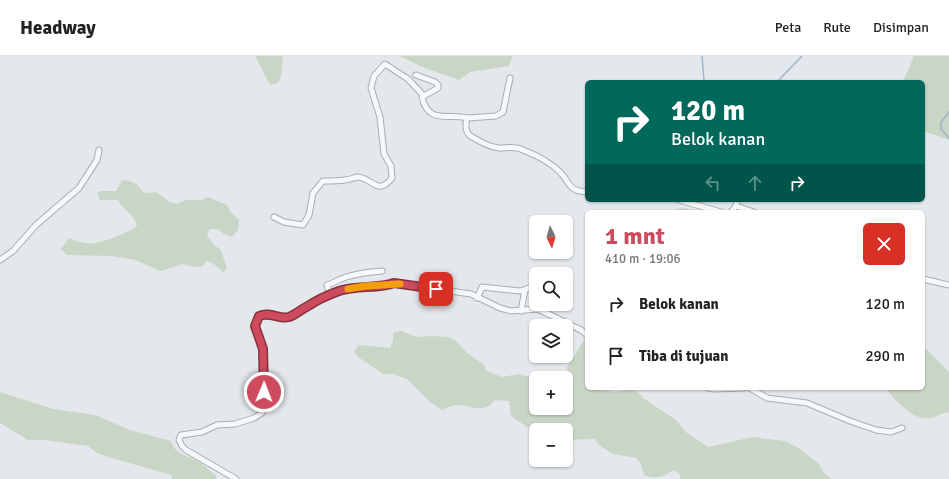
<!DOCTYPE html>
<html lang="id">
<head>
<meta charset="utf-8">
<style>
  :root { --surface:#fff; --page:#f6f6f6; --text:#222; --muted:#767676; --line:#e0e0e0; --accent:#ce4b5e }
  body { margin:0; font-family:Signika,sans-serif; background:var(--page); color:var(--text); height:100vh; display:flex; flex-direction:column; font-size:15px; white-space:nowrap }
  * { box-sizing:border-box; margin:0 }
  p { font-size:13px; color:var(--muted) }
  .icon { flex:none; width:22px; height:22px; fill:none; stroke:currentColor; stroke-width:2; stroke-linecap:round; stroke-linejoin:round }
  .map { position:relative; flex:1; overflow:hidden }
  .details { position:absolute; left:585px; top:154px; width:340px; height:180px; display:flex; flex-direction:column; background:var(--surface); border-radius:6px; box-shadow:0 1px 3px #0004 }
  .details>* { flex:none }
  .top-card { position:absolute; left:585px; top:24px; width:340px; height:122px; border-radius:6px; box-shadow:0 1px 3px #0004; background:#00695c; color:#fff; overflow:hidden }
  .needle { width:26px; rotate:175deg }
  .fabs { position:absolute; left:529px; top:159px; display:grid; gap:8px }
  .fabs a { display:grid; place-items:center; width:44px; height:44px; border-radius:6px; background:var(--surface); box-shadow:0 1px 3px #0004; font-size:20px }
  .pin { position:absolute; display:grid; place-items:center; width:34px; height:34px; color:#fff; margin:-17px; border-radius:8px; box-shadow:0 2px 6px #0006 }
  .me { position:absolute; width:44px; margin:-22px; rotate:1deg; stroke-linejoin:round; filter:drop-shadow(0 0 3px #0008) }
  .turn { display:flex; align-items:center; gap:14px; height:84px; padding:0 20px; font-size:18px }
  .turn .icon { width:52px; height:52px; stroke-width:2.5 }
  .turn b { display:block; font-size:28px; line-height:34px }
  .lanes { display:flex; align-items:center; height:38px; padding:0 20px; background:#0003; justify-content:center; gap:20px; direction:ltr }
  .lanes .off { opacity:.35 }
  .round { display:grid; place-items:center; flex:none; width:42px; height:42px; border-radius:6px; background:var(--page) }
  .headline { display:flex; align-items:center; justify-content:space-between; height:68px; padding:0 20px }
  h1 { font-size:24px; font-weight:700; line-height:30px; color:var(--accent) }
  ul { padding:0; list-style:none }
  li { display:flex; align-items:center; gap:12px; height:52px; padding:0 20px }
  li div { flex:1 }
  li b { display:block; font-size:15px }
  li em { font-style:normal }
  header { display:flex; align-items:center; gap:24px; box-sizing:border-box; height:56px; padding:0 20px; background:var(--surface); border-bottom:1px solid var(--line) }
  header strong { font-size:19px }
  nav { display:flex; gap:22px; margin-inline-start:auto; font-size:14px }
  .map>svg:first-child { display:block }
  .green { fill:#c9d6c5 }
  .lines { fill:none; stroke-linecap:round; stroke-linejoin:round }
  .stream { stroke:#a0b4cb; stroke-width:1.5 }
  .minor-casing { stroke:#a9aeb6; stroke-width:7 }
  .minor { stroke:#f7f8fa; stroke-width:5 }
  .route-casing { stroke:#86313d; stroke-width:10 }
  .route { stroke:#ce4b5e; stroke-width:7 }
  .slow { stroke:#f59e0b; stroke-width:7 }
</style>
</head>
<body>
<header>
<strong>Headway</strong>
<nav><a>Peta</a><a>Rute</a><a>Disimpan</a></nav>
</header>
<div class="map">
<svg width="949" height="423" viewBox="0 0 949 423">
  <rect width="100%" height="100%" fill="#e4e7ec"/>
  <g class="green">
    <path d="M255,0h28l-2,20 -3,7 -8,2z"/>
    <path d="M399,0h114l-4,10 -39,6 -11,8 -34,-12z"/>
    <path d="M914,0h35v84l-26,-9v-49h-20z"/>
    <path d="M122,124c10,0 17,5 22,13l12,-1 14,10 7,2 8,-4h16l7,-3 19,8 3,6 9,9 -1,10 -6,7 -8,-3 -6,-5h-8l-3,6 7,10 7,5 6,19 -4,3 -9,-8 -7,-3 -5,5 -9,1 -10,-3 -23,7 -25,-11 -24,-4 -44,-1 -6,-6 8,-11c5,2 10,4 15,5 13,3 39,-9 51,-15l2,-3 -4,-8 -11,-11 -4,-6h-18l-3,-7 3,-2h16z"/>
    <path d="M684,152l18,4h-26v-3z"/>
    <path d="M401,275l15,6 16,-1 16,1 8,4 10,11 17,12 4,7 15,6 17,-3 17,5v29h30v-21h4l-3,-20 18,-28 2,8v25l-3,10 3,2v4l28,4 15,-2 8,2 5,6 33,22 11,13 21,14 45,-10 32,4 14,7 20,16 4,8 9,7h-152v-5l-7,-4c-10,8 -17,9 -29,5l-3,-11 -5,-6 -23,-4 -14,-9 -4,-6 -29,1v-10h-30v3l-25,-17 -2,-15 -14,-1c-11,15 -23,5 -38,5 -5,0 -10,3 -15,5l-13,-9 -22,-22 -14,-5h-10l-25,-17 -4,-6 5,-6 31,3 3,-7v-8z"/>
    <path d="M923,290l26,26v41c-7,-2 -11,4 -18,5 -19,3 -34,-17 -46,-30h38z"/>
    <path d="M0,336l53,17 42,6 35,15 41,11c3,13 16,14 26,20 7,4 14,10 20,16l-2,2h-43l-1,-4 -66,-19 -8,-3 -9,-7 -44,-6h-16l-28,-17z"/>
  </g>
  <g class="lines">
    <g class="stream">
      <path d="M702,0l2,24 2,2"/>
      <path d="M777,26l25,-26"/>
      <path d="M949,56l-8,10v7l8,9"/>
    </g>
    <g class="minor-casing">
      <g id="minor">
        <path d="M416,19l19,7 3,3v3l-16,9c6,28 27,16 45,21 -2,9 -2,16 7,20 8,5 16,9 25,10 9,0 16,-2 24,2 13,5 27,12 37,22 11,11 7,19 27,20"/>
        <path d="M467,62l29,-2 7,-4 7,-34"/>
        <path d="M679,144l42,12"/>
        <path d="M736,150l1,-6"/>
        <path d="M731,156l5,-6 18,6"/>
        <path d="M274,161l10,5 19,3 6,-10 4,-22 10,-12c7,0 15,0 22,-1 4,0 8,-2 12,-3 15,0 20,20 35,1l-1,-12 -7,-12 -4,-37 -9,-29 3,-12 11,-12 23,15 15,16"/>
        <path d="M0,204l13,-9 23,-26 43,-37 18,-28 2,-10"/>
        <path d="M923,223l26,6"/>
        <path d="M330,239l-3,-10c7,-2 9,-4 14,-6 12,-5 28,-7 41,-8"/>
        <path d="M477,242l5,-11 38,4c7,-1 10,-5 16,-5"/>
        <path d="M521,255l4,-21"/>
        <path d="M708,332l6,1 30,-1"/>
        <path d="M750,332l17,10 40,5 43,18 26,9 15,2 11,-4"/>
        <path d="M236,423l-50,-29 -4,-4 -3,-6 2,-5 21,-3 15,-7 18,-1 19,-6 8,-5 2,-58 -9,-29 4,-10 13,-2 15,4 24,-14 28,-13 18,-4 30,-2 7,-2 77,11 29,14 11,3 27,-2 43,21 6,5"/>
      </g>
    </g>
    <use href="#minor" class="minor"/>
  </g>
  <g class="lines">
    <g class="route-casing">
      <path id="route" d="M264,336l-1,-43 -8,-23 4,-10c12,-5 20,4 30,1 6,-2 13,-8 19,-11 9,-6 20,-11 31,-15 18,-6 39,-2 55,-8l42,6"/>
    </g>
    <use href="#route" class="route"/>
    <path class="slow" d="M348,233l17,-3 35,-2"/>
  </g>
</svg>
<div class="fabs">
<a><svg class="needle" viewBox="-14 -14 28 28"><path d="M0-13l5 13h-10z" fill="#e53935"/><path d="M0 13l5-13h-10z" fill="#767676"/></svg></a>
<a><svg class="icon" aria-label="search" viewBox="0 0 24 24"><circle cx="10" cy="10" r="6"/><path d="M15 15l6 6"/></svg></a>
<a><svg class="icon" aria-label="layers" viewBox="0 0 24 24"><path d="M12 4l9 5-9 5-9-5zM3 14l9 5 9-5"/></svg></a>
<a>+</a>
<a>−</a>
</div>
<div class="pin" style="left:436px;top:233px;background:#d93025"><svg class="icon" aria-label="arrive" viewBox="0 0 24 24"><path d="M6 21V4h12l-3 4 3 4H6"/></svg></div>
<svg class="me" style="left:264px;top:336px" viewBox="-20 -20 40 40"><circle r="17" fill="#ce4b5e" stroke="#fff" stroke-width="3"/><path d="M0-11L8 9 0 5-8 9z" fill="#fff"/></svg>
<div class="top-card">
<div class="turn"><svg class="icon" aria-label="right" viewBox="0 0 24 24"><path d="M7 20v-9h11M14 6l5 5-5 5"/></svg><div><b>120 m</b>Belok kanan</div></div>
<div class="lanes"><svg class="icon off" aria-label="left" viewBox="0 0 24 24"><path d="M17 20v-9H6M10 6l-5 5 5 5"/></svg><svg class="icon off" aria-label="ahead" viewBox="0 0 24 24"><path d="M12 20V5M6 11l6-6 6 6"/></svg><svg class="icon" aria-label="right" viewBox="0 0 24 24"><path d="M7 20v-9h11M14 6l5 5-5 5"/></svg></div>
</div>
<section class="details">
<div class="headline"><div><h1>1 mnt</h1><p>410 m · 19:06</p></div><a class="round" style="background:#d93025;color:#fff"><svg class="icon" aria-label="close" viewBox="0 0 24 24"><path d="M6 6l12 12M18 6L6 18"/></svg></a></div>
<ul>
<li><svg class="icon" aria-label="right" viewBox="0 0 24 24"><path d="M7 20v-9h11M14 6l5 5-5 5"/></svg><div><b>Belok kanan</b></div><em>120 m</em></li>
<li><svg class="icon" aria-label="arrive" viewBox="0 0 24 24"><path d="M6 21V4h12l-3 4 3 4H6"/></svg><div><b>Tiba di tujuan</b></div><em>290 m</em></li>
</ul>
</section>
</div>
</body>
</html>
